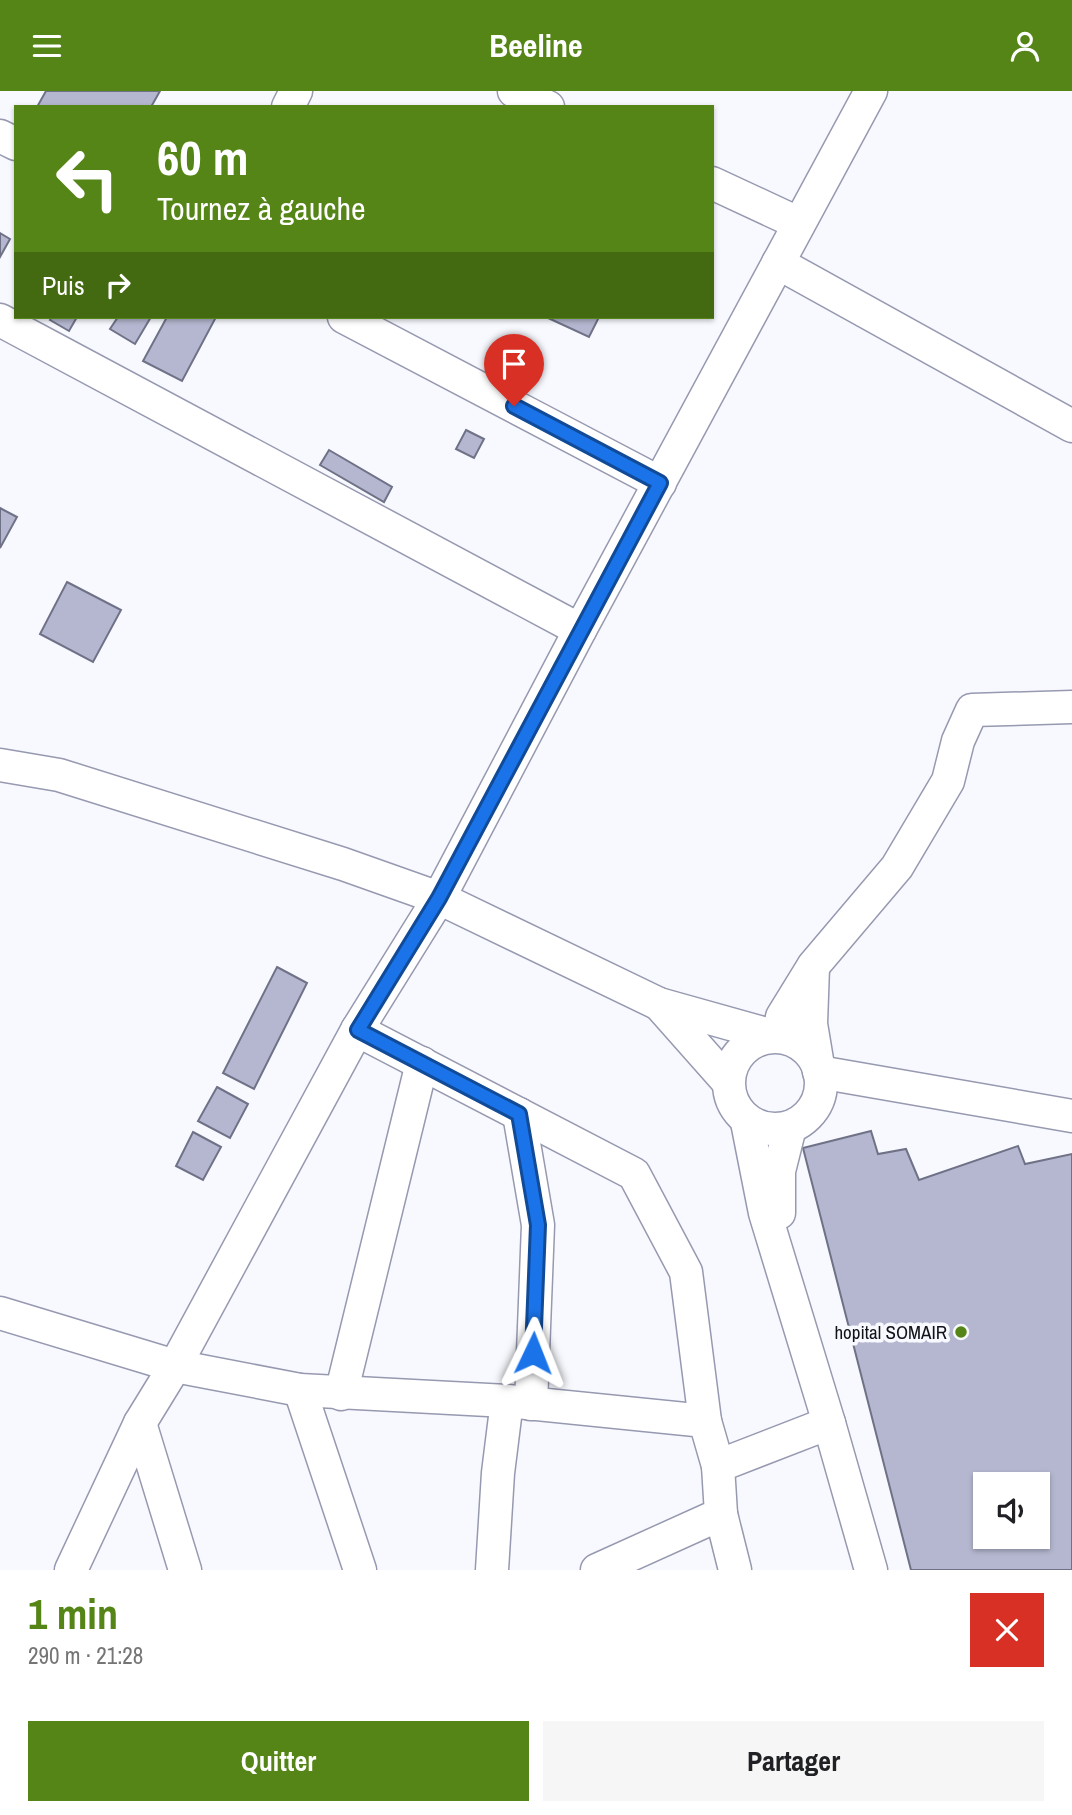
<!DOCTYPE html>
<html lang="fr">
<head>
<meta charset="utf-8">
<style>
  :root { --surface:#fff; --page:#f6f6f6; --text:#202124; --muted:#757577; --accent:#558516 }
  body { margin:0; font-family:"Archivo Narrow",sans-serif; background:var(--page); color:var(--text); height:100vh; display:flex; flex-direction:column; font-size:26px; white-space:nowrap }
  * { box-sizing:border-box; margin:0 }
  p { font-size:23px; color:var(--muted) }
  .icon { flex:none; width:38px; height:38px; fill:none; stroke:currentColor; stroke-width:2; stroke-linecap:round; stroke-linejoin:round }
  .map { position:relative; height:1479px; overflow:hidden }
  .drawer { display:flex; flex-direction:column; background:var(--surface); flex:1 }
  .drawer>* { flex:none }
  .banner { position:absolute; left:14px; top:14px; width:700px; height:214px; border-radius:0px; box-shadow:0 2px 5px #0004; background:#558516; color:#fff; overflow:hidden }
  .fabs { position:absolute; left:973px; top:1381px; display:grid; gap:14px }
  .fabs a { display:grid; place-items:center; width:77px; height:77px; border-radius:0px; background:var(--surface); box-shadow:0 2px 5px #0004; font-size:35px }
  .pin { position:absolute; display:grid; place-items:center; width:60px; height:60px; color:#fff; margin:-72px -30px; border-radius:50% 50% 50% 0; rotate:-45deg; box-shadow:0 0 7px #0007 }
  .pin .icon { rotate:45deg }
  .me { position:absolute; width:77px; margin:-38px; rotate:2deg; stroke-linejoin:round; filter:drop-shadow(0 0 5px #0008) }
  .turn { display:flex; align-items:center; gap:24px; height:147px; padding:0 28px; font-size:32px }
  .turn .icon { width:91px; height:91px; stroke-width:2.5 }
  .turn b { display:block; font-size:49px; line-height:60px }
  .then { display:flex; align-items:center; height:66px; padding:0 28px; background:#0003; gap:14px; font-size:26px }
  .round { display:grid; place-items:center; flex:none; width:74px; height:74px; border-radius:0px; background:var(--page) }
  .summary { display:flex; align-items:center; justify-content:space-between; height:119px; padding:0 28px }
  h1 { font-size:42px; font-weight:800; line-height:52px; color:var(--accent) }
  .action { display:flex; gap:14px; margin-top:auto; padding:14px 28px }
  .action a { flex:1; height:80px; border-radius:0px; background:var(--accent); color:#fff; font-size:28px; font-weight:800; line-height:80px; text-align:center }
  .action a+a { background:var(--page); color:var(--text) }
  header { display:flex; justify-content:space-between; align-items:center; height:91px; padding:0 28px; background:var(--accent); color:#fff; font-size:32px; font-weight:800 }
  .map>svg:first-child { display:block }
  .building { fill:#b4b7cf; stroke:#6f7187; stroke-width:2; fill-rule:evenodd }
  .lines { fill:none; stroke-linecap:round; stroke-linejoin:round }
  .minor-casing { stroke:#9699b0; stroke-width:35 }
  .minor { stroke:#fff; stroke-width:32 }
  .route-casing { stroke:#114b97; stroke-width:18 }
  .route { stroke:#1a73e8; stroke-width:12 }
  .poi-dot { fill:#558516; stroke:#f8f9fe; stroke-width:2.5 }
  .labels { text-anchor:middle; stroke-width:7; stroke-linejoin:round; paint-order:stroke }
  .poi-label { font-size:19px; fill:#11121a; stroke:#f8f9fe; text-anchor:end }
</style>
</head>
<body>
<header><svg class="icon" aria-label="menu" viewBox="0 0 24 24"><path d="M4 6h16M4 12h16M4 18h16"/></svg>Beeline<svg class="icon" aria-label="person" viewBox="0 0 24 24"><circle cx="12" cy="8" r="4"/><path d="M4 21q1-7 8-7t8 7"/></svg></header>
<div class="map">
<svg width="1072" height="1479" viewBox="0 0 1072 1479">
  <rect width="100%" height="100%" fill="#f8f9fe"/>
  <g class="building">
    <path d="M46,0h114l-9,16h-114z"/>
    <path d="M0,142l10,6 -10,18z"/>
    <path d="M52,226h25l-8,14 -19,-11z"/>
    <path d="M118,226h33l-16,27 -25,-15z"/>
    <path d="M167,226h49l-34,64 -39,-20z"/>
    <path d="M546,226h53l-10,20z"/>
    <path d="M466,339l18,9 -10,19 -18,-9z"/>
    <path d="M329,359l63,37 -8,15 -64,-37z"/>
    <path d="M0,417l17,9 -17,31z"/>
    <path d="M67,491l54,28 -28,52 -53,-28z"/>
    <path d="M277,876l30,16 -53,106 -31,-16z"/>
    <path d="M217,996l31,17 -18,34 -32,-17z"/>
    <path d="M871,1040l7,23 28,-5 13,31 99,-34 7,18 47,-10v416h-161l-108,-422zM985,1393h53v53h-53z"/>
    <path d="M193,1041l28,15 -18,33 -27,-14z"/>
  </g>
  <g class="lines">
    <g class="minor-casing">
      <g id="minor">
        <path d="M514,0l34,16"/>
        <path d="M288,16l8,-16"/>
        <path d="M0,45l16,8"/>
        <path d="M712,92l86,40"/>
        <path d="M778,172l294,163"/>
        <path d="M344,226l316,166"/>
        <path d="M0,229l580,310"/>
        <path d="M0,674l59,10 284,89 96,34 220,106 111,31"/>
        <path d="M813,876l-2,57 8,48 253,44"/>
        <path d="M659,913l69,78"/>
        <path d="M357,939l277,144 52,98 19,149"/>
        <path d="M779,945l3,-19 32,-52 83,-98 51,-86 10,-40 14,-31 100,-3"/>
        <circle cx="775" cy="992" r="46"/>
        <path d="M519,1023l19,111 -7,179"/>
        <path d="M747,1031l18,91 64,210 42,147"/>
        <path d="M779,1122v-42l11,-44"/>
        <path d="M0,1222l175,53 125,24 207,11 198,20 13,45"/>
        <path d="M300,1299l60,180"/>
        <path d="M341,1303l81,-331"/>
        <path d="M140,1332l45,147"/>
        <path d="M721,1423l14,56"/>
        <path d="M71,1479l69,-147 35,-57 182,-336 82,-132 141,-268 291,-539"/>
        <path d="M492,1479l6,-97 9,-72"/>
        <path d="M597,1479l124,-56 -3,-48 111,-43"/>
      </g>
    </g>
    <use href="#minor" class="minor"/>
  </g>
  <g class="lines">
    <g class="route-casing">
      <path id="route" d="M514,315l146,77 -221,415 -81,132 161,84 19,111 -5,128"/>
    </g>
    <use href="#route" class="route"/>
  </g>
  <circle class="poi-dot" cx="961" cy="1241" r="7"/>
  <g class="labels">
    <g class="poi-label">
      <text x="947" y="1248">hopital SOMAIR</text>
    </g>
  </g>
</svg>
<div class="fabs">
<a><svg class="icon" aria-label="sound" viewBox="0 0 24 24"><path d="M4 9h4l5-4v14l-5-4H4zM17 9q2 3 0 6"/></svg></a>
</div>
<div class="pin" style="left:514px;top:315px;background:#d93025"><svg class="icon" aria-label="arrive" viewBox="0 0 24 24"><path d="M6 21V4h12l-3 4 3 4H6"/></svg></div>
<svg class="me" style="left:533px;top:1262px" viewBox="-20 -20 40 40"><path d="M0-17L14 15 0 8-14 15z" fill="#1a73e8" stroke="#fff" stroke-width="4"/></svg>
<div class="banner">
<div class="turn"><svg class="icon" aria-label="left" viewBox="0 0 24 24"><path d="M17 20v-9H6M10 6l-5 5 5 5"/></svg><div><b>60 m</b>Tournez à gauche</div></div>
<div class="then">Puis<svg class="icon" aria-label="right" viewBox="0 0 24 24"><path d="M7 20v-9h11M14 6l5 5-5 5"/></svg></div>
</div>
</div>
<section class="drawer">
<div class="summary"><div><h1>1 min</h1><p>290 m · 21:28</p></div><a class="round" style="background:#d93025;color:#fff"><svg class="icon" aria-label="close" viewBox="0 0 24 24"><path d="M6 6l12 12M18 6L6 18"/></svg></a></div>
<div class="action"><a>Quitter</a><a>Partager</a></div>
</section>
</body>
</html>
